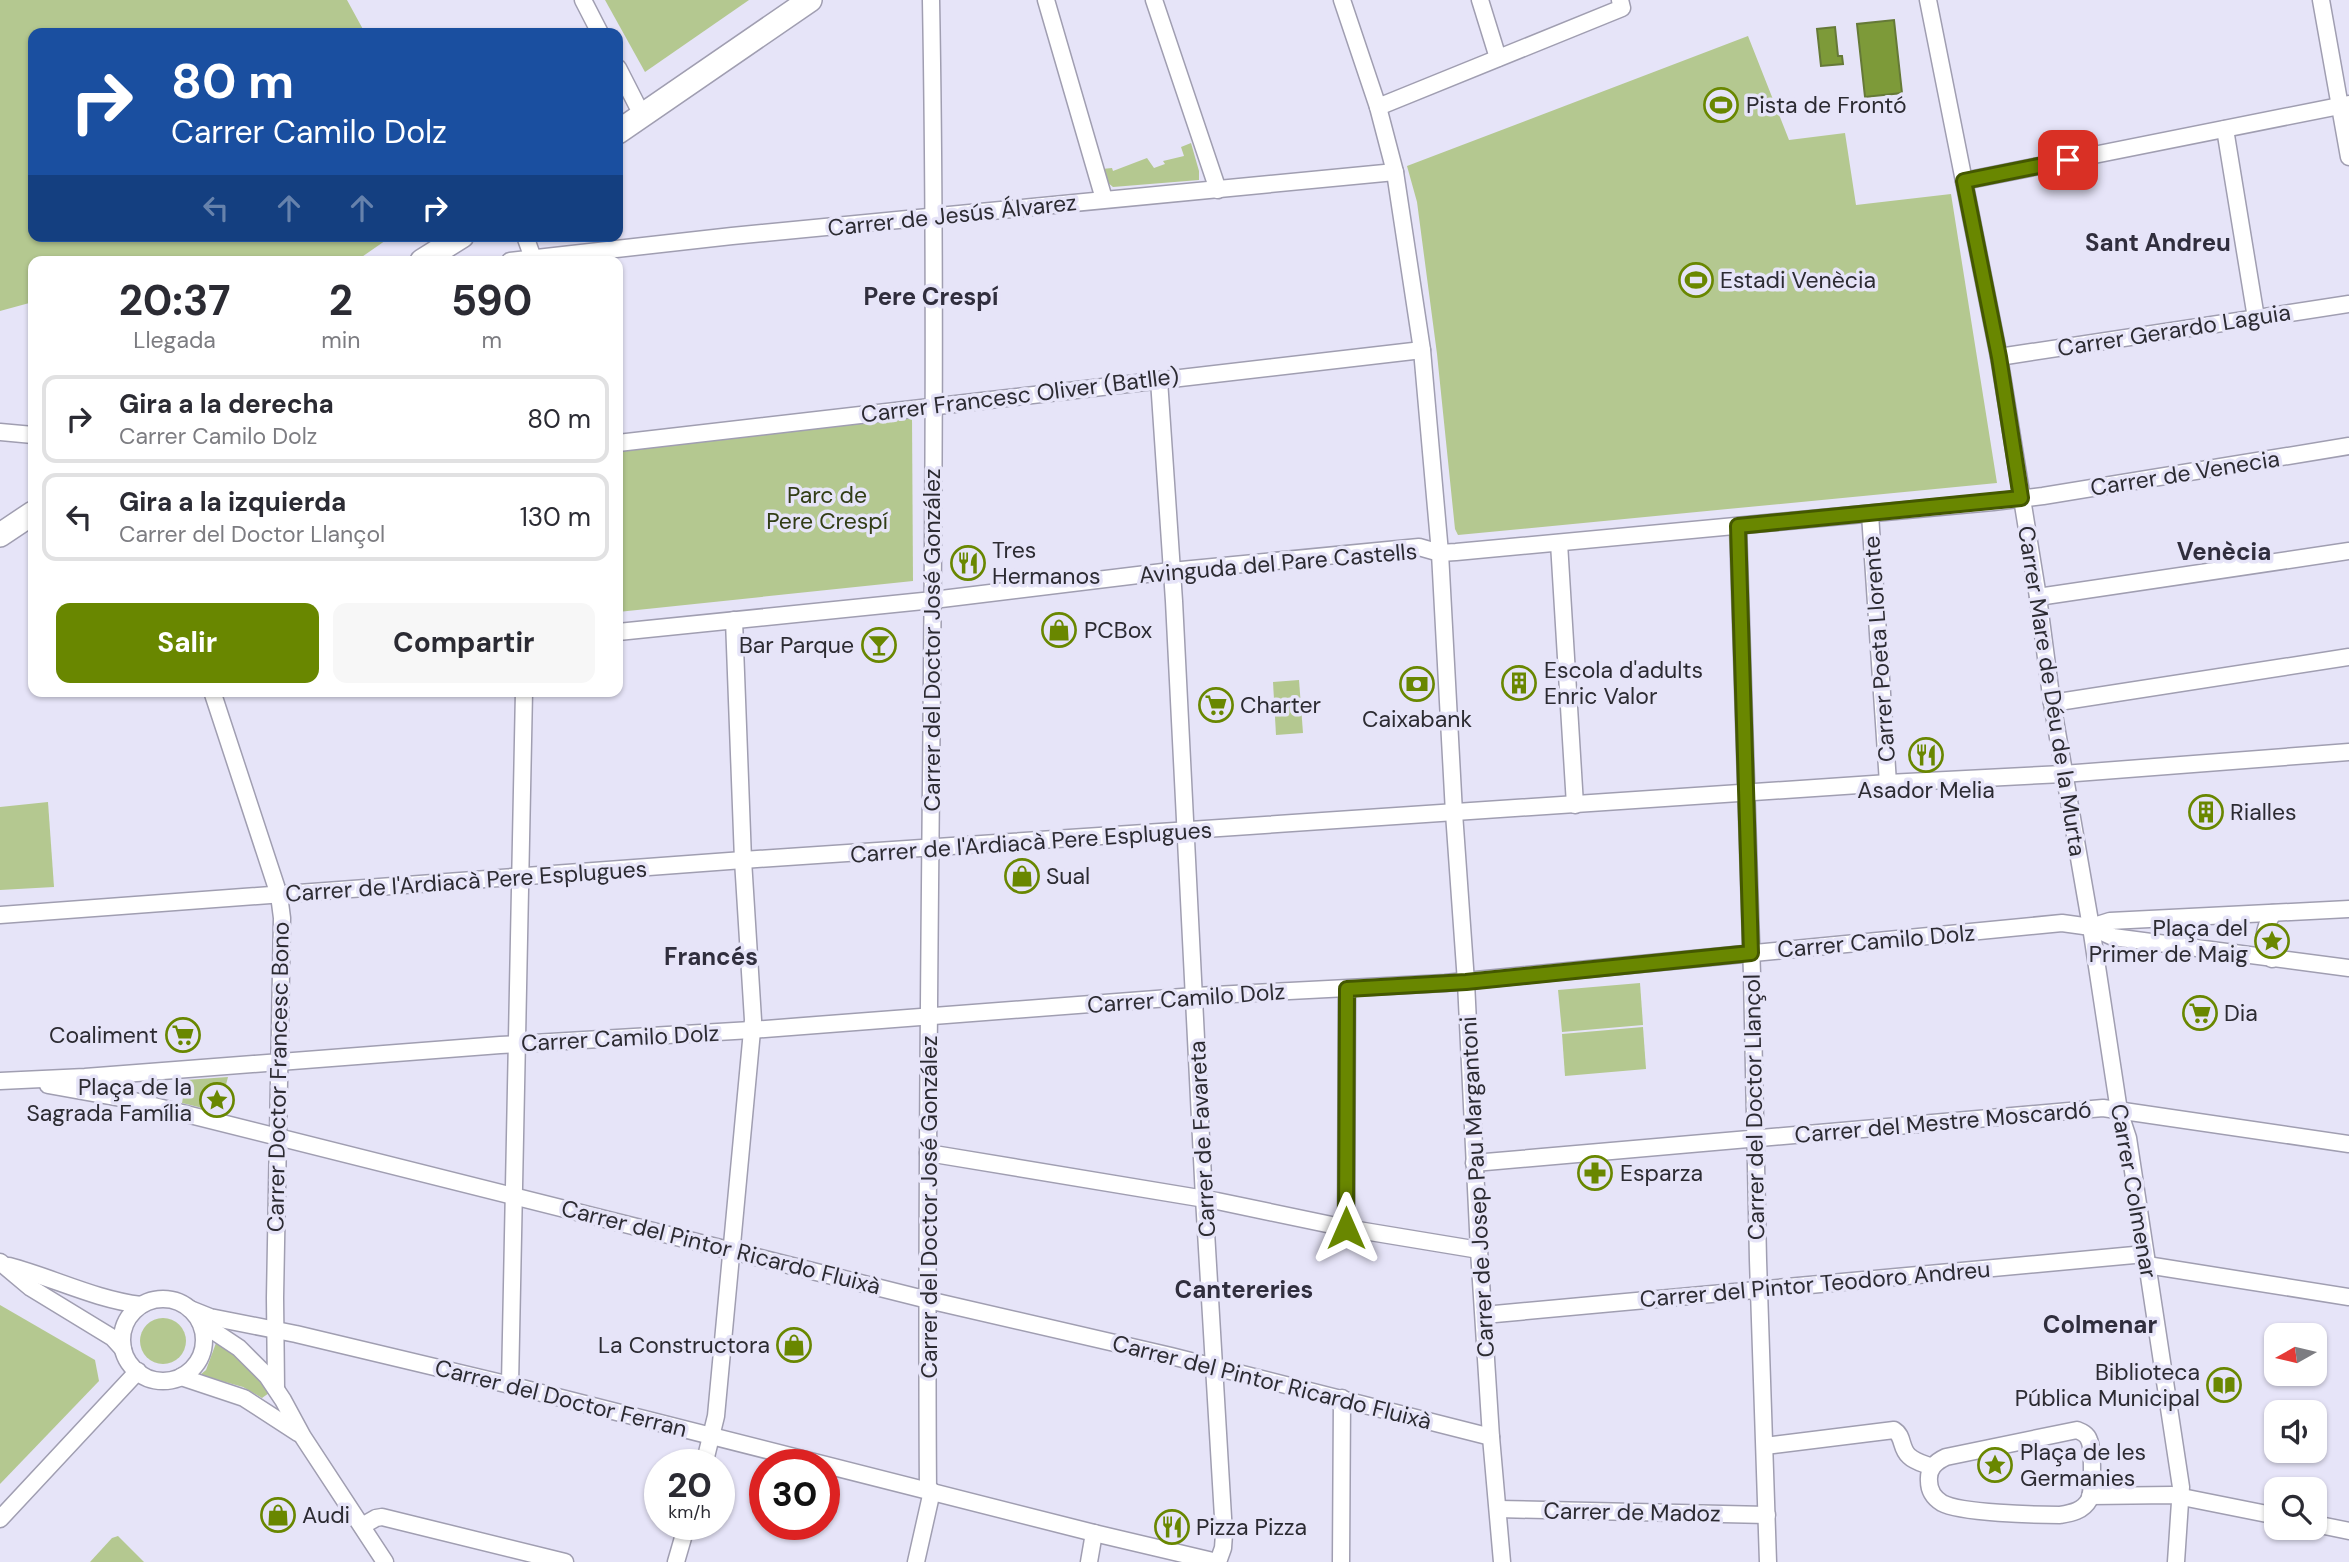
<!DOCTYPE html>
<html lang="es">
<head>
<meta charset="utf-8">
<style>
  :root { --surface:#fff; --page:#f7f7f7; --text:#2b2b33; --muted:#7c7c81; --line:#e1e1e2; --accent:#698700 }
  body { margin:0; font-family:"DM Sans",sans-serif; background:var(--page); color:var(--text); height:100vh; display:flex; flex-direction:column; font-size:26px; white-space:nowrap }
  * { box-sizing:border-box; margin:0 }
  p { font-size:23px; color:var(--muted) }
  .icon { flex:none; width:38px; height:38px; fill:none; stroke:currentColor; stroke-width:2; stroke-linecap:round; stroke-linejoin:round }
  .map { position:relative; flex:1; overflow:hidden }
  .details { position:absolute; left:28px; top:256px; width:595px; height:441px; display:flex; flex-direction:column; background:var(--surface); border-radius:14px; box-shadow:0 2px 5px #0004 }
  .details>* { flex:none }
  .top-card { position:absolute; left:28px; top:28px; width:595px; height:214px; border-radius:14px; box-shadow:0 2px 5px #0004; background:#1a4fa0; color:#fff; overflow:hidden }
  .needle { width:46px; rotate:262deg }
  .fabs { position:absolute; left:2264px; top:1323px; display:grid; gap:14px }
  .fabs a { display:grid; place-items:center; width:63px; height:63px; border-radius:14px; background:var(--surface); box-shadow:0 2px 5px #0004; font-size:35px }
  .speed { position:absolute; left:644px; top:1449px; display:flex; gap:14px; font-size:35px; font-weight:700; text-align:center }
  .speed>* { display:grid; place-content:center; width:91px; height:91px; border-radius:50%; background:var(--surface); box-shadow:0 2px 5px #0004; line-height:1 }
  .speed small { font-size:18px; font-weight:400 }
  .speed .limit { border:10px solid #d22; background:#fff; color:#111 }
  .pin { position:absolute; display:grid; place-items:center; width:60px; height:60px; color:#fff; margin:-30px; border-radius:14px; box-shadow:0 4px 10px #0006 }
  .me { position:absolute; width:77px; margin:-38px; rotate:0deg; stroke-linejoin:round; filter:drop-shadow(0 0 5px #0008) }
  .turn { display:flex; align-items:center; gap:24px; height:147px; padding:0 28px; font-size:32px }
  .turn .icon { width:91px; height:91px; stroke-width:2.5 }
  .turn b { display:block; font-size:49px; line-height:60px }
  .lanes { display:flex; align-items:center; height:66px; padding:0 28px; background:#0003; justify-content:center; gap:35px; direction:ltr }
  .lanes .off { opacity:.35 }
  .eta { display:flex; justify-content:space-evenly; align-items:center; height:119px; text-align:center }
  .eta b { font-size:42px; font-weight:700; line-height:49px }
  .primary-button { display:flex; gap:14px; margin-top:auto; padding:14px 28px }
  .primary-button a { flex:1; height:80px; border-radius:14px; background:var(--accent); color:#fff; font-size:28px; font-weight:700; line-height:80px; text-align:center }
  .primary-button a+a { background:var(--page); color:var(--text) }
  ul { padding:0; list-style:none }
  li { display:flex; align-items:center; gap:21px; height:88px; margin:0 14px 10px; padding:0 14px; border:4px solid var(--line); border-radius:14px }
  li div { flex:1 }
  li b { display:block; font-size:26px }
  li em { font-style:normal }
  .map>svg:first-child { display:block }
  .green { fill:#b4c890 }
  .water { fill:#7d9a39; stroke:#657937; stroke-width:2 }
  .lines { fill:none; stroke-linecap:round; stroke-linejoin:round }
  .street-casing { stroke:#a09eb1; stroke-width:19 }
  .secondary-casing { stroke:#a09eb1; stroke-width:26 }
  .street { stroke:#fff; stroke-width:16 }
  .secondary { stroke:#fff; stroke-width:23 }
  .route-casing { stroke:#445800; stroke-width:18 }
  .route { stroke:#698700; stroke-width:12 }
  .labels { text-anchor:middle; stroke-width:7; stroke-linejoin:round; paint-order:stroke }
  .poi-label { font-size:23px; fill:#2c2b32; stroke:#e6e4f8; text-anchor:start }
  .street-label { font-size:23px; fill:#2c2b32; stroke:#e6e4f8 }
  .park-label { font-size:23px; fill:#313d15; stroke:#e6e4f8 }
  .neighbourhood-label { font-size:24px; font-weight:bold; fill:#302e3d; stroke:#e6e4f8 }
</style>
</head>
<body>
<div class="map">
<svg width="2349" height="1562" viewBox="0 0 2349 1562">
  <rect width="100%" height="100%" fill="#e6e4f8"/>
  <g class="green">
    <path d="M0,0h347l18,33h-332v203h359l-36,25h-323v41l-33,9z"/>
    <path d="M605,0h144l-104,72z"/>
    <path d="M1748,36l41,104 56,-7 11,72 95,-11 46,289 -539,52 -3,-6 -18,-175 -20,-152 -10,-36z"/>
    <path d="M1191,143l8,28v9l-86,7 -6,-5 -5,-13 10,-1 1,3 34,-13 7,10 11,-4 -2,-3 21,-5 -3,-9z"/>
    <path d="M912,417l1,164 -295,31v-160z"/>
    <path d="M1299,680l4,53 -27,2 -3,-53z"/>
    <path d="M48,802l6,85 -54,3v-83z"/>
    <path d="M1640,983l3,42 -81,7 -4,-42z"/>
    <path d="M1643,1027l3,42 -81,7 -3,-42z"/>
    <path d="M228,1077l-9,35 -37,-9 4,-23z"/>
    <path d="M0,1305l95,55 4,21 -99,103z"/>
    <circle cx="163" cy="1341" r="23"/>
    <path d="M216,1343c20,12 41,30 53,50l-7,5 -19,-11 -43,-12 6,-5z"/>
    <path d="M118,1536l26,26h-54l22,-24z"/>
  </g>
  <g class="water">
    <path d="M1894,20l8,73 -37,4 -8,-73z"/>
    <path d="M1835,27l3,29h4l1,8 -22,2 -4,-37z"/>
  </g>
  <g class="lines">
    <g class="street-casing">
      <g id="street">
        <path d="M583,0l17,33"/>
        <path d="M1046,0l58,199"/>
        <path d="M1154,0l64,190"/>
        <path d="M1342,0l36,107 17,65 27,178 18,203 14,260 12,169 13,268 12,187 11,125"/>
        <path d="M1480,0l18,58"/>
        <path d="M1928,0l71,357 39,240 14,106 39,224 28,184 9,27 53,349 -5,75"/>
        <path d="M2321,0l28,157"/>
        <path d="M618,68l24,47"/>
        <path d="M1378,107l244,-99 -2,-8"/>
        <path d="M2225,129l31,189"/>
        <path d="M1964,181l385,-77"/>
        <path d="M525,236l9,25"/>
        <path d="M510,261l222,-25 663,-64"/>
        <path d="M1999,357l350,-53"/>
        <path d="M1159,380l15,221 30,597 20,336 -1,14 -5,14"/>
        <path d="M0,432l33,3"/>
        <path d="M618,443l804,-93"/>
        <path d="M1870,514l18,269"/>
        <path d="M1738,526l14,449 6,285 10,302"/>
        <path d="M1559,543l16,262"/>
        <path d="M2038,597l311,-46"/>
        <path d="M618,632l315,-32 238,-29 248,-24 21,6 16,-1 537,-50 50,-6 306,-50"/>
        <path d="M212,691l67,204 3,23 -7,380 1,91"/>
        <path d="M2052,703l297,-46"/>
        <path d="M0,915l743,-55 1145,-77 175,-9 286,-22"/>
        <path d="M2091,927l19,-6 239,-12"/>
        <path d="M2272,959c-11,-17 -9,-29 1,-46"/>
        <path d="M0,1081l85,-4 415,-32 251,-15 444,-34 250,-13 617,-60 29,4 22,10 236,31"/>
        <path d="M48,1085l78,14 802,201 243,56 320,81"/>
        <path d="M928,1153l289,48 129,27 133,22"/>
        <path d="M1474,1163l629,-55 246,36"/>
        <path d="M1346,1228l1,-239"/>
        <path d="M0,1262l31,26 82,50 10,11"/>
        <path d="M2147,1265l202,32"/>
        <path d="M9,1266c45,12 85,33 132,39"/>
        <circle cx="163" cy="1340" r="41"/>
        <path d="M190,1309l20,8 86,17 214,51 584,148 123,29"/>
        <path d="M1484,1315l661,-61"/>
        <path d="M200,1322l39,26 28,28 16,24 20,37 82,125"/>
        <path d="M181,1377l63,21 54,35"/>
        <path d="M510,1385l14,-694"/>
        <path d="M2077,1430c5,2 10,4 12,10 4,8 4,53 0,60 -6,11 -18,13 -29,15 -24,0 -100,-2 -118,-12 -8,-5 -13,-12 -13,-22 -1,-12 6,-19 17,-24z"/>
        <path d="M1765,1446l129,-16c10,6 6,18 15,26 6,6 16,8 23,11"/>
        <path d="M704,1465l12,-49 37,-396 -10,-160 -9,-240"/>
        <path d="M928,1490c-4,-497 12,-993 3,-1490"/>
        <path d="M2090,1496l82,-1 105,21"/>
        <path d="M1498,1509l269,6"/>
        <path d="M0,1519l138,-148"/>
        <path d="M2315,1524l34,7"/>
        <path d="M362,1526l14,-8 6,-1 183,45"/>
        <path d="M676,1562l11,-38"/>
        <path d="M916,1562l16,-71"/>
        <path d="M1089,1562l5,-29"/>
        <path d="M1341,1562l1,-164"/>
      </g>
    </g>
    <g class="secondary-casing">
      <g id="secondary">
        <path d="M618,132l192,-132"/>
        <path d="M422,261l40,-25"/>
        <path d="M0,535l33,-22"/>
      </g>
    </g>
    <use href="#street" class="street"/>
    <use href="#secondary" class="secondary"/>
  </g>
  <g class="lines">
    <g class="route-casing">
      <path id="route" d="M1346,1228l1,-239 119,-7 285,-29 -13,-427 283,-28 -22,-141 -35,-176 104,-21"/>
    </g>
    <use href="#route" class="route"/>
  </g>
  <defs>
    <g id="stadium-ring" transform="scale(1.75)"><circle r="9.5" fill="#e6e4f8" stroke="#698700" stroke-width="1.5"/><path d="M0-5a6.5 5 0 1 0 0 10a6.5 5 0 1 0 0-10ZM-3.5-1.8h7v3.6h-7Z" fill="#698700"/></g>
    <g id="restaurant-ring" transform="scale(1.75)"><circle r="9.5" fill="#e6e4f8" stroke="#698700" stroke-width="1.5"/><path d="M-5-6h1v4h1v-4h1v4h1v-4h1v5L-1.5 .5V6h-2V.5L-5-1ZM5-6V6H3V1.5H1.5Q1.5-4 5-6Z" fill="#698700"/></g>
    <g id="shop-ring" transform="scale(1.75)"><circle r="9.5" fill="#e6e4f8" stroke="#698700" stroke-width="1.5"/><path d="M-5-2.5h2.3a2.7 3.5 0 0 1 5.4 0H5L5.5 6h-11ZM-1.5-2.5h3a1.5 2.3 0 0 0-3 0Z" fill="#698700"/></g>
    <g id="bar-ring" transform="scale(1.75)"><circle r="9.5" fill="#e6e4f8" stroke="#698700" stroke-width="1.5"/><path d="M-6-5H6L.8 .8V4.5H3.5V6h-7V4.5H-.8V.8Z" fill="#698700"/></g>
    <g id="building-ring" transform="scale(1.75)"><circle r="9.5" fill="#e6e4f8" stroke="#698700" stroke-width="1.5"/><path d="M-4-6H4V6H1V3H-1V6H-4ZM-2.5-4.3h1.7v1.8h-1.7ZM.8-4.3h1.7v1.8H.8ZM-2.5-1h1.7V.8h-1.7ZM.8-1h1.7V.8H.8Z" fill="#698700"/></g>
    <g id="bank-ring" transform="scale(1.75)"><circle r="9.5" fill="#e6e4f8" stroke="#698700" stroke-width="1.5"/><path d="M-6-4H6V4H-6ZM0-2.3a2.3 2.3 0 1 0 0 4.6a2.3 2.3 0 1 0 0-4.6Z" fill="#698700"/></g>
    <g id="supermarket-ring" transform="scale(1.75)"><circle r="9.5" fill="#e6e4f8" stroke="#698700" stroke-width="1.5"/><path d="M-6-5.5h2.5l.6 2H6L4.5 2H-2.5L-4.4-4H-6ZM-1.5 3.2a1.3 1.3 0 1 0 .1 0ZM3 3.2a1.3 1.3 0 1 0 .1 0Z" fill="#698700"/></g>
    <g id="sight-ring" transform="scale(1.75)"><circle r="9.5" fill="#e6e4f8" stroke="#698700" stroke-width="1.5"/><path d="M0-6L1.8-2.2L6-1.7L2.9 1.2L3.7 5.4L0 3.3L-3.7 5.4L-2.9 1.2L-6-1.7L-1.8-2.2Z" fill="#698700"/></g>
    <g id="pharmacy-ring" transform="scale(1.75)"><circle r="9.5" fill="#e6e4f8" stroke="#698700" stroke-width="1.5"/><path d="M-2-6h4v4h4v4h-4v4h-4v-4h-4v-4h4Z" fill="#698700"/></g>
    <g id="library-ring" transform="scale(1.75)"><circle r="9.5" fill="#e6e4f8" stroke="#698700" stroke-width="1.5"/><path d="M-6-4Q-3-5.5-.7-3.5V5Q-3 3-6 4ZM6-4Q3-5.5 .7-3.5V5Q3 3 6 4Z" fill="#698700"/></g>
  </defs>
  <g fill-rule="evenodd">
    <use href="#stadium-ring" x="1721" y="105"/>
    <use href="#stadium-ring" x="1696" y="280"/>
    <use href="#restaurant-ring" x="968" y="563"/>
    <use href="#shop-ring" x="1059" y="630"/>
    <use href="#bar-ring" x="879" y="645"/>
    <use href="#building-ring" x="1519" y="683"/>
    <use href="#bank-ring" x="1417" y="684"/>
    <use href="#supermarket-ring" x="1216" y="705"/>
    <use href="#restaurant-ring" x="1926" y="755"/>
    <use href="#building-ring" x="2206" y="812"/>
    <use href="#shop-ring" x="1022" y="876"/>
    <use href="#sight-ring" x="2272" y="941"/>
    <use href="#supermarket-ring" x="2200" y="1013"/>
    <use href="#supermarket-ring" x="183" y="1035"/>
    <use href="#sight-ring" x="217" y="1100"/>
    <use href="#pharmacy-ring" x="1595" y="1173"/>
    <use href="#shop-ring" x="794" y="1345"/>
    <use href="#library-ring" x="2224" y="1385"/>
    <use href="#sight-ring" x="1995" y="1465"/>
    <use href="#shop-ring" x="278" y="1515"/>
    <use href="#restaurant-ring" x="1172" y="1527"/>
  </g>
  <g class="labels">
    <g class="poi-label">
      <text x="1746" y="113">Pista de Frontó</text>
      <text x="1720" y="288">Estadi Venècia</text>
      <text x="992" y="558">Tres<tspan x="992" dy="26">Hermanos</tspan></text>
      <text x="1084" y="638">PCBox</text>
      <text x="854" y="653" text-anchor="end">Bar Parque</text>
      <text x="1544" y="678">Escola d'adults<tspan x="1544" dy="26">Enric Valor</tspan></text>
      <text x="1240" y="713">Charter</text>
      <text x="1417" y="727" text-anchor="middle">Caixabank</text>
      <text x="1926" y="798" text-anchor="middle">Asador Melia</text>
      <text x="2230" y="820">Rialles</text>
      <text x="1046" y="884">Sual</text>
      <text x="2248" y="936" text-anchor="end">Plaça del<tspan x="2248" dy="26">Primer de Maig</tspan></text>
      <text x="2224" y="1021">Dia</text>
      <text x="158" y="1043" text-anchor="end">Coaliment</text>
      <text x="192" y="1095" text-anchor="end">Plaça de la<tspan x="192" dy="26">Sagrada Família</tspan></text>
      <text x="1620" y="1181">Esparza</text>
      <text x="770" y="1353" text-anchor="end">La Constructora</text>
      <text x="2200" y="1380" text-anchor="end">Biblioteca<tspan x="2200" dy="26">Pública Municipal</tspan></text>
      <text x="2020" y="1460">Plaça de les<tspan x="2020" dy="26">Germanies</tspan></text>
      <text x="302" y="1523">Audi</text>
      <text x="1196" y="1535">Pizza Pizza</text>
    </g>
    <g class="street-label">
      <text transform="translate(952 215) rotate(-6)" y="8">Carrer de Jesús Álvarez</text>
      <text transform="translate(2174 330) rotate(-9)" y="8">Carrer Gerardo Laguia</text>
      <text transform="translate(1020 395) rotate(-7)" y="8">Carrer Francesc Oliver (Batlle)</text>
      <text transform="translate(2185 473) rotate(-9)" y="8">Carrer de Venecia</text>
      <text transform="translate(1278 563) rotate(-5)" y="8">Avinguda del Pare Castells</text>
      <text transform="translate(932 640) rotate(-90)" y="8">Carrer del Doctor José González</text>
      <text transform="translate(1879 649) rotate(-94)" y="8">Carrer Poeta Llorente</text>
      <text transform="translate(2052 691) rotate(81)" y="8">Carrer Mare de Déu de la Murta</text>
      <text transform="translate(1031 842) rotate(-4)" y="8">Carrer de l'Ardiacà Pere Esplugues</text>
      <text transform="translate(466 881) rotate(-4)" y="8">Carrer de l'Ardiacà Pere Esplugues</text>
      <text transform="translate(1876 941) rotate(-5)" y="8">Carrer Camilo Dolz</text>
      <text transform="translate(1186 998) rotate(-4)" y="8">Carrer Camilo Dolz</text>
      <text transform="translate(620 1038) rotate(-3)" y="8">Carrer Camilo Dolz</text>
      <text transform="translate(278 1077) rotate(-89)" y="8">Carrer Doctor Francesc Bono</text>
      <text transform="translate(1754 1107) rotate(-91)" y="8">Carrer del Doctor Llançol</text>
      <text transform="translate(1943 1122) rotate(-5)" y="8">Carrer del Mestre Moscardó</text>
      <text transform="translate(1202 1139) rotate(-93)" y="8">Carrer de Favareta</text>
      <text transform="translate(1477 1187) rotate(-93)" y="8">Carrer de Josep Pau Margantoni</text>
      <text transform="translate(2134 1191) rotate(80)" y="8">Carrer Colmenar</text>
      <text transform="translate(929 1207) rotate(-90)" y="8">Carrer del Doctor José González</text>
      <text transform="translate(721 1247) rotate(14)" y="8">Carrer del Pintor Ricardo Fluixà</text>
      <text transform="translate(1815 1284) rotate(-5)" y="8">Carrer del Pintor Teodoro Andreu</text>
      <text transform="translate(1272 1382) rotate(14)" y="8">Carrer del Pintor Ricardo Fluixà</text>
      <text transform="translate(561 1398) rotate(14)" y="8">Carrer del Doctor Ferran</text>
      <text transform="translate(1632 1512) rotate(1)" y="8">Carrer de Madoz</text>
    </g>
    <g class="park-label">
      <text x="827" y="503">Parc de<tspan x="827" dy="26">Pere Crespí</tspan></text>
    </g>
    <g class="neighbourhood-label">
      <text x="2158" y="251">Sant Andreu</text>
      <text x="931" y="305">Pere Crespí</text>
      <text x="2224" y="560">Venècia</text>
      <text x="711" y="965">Francés</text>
      <text x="1244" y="1298">Cantereries</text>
      <text x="2100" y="1333">Colmenar</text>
    </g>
  </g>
</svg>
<div class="fabs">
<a><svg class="needle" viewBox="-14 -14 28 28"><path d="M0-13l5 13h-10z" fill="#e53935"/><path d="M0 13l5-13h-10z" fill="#7c7c81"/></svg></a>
<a><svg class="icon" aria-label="sound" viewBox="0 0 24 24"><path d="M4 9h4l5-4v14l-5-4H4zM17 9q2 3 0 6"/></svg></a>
<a><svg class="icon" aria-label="search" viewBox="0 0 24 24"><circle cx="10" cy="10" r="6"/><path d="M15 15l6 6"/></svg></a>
</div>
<div class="speed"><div>20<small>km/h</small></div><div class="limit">30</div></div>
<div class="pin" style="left:2068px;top:160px;background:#d93025"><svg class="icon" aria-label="arrive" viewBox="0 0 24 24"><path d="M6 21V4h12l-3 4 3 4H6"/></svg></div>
<svg class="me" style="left:1346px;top:1228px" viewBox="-20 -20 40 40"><path d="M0-17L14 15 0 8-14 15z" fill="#698700" stroke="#fff" stroke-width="4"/></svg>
<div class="top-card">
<div class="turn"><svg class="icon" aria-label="right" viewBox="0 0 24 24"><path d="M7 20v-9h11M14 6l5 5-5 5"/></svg><div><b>80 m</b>Carrer Camilo Dolz</div></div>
<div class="lanes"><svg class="icon off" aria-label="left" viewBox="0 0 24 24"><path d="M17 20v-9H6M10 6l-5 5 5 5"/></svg><svg class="icon off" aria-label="ahead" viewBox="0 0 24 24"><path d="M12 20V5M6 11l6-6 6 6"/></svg><svg class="icon off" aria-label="ahead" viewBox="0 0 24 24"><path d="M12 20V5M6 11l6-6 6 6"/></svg><svg class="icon" aria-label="right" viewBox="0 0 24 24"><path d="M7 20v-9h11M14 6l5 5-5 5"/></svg></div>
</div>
<section class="details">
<div class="eta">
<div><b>20:37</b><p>Llegada</p></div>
<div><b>2</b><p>min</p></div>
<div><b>590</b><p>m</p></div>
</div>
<ul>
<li><svg class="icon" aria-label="right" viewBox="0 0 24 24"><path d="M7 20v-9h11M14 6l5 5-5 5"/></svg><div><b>Gira a la derecha</b><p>Carrer Camilo Dolz</p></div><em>80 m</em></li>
<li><svg class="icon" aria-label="left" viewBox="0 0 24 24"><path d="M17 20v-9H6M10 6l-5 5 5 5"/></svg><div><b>Gira a la izquierda</b><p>Carrer del Doctor Llançol</p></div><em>130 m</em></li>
</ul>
<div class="primary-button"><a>Salir</a><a>Compartir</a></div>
</section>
</div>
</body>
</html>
